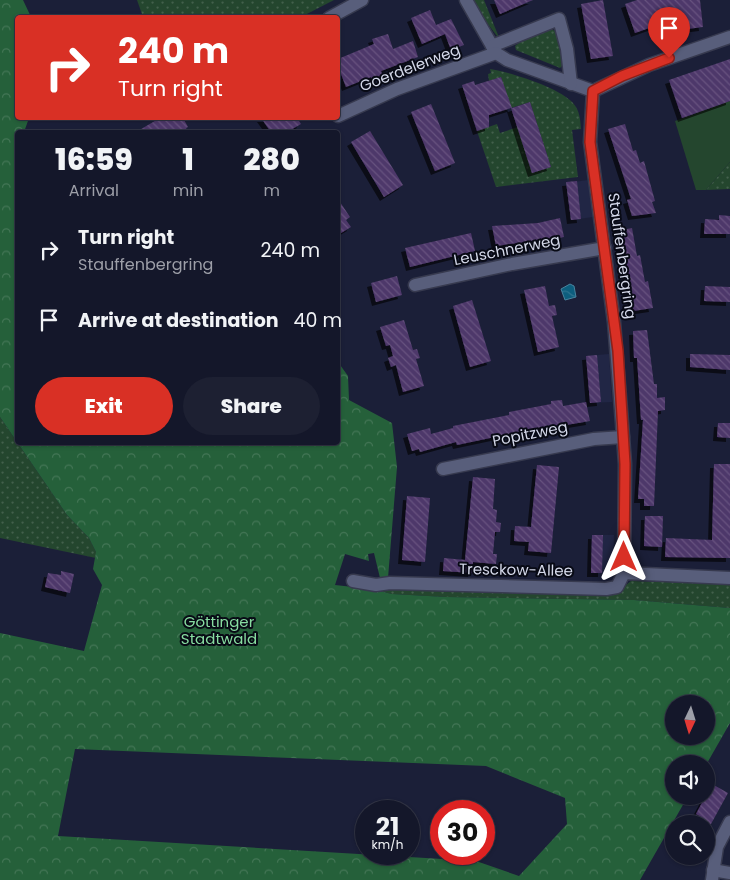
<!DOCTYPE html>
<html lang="en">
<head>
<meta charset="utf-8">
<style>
  :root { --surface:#14172a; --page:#1d2032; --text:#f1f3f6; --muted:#9d9fa8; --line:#333647; --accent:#d93025 }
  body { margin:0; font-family:Poppins,sans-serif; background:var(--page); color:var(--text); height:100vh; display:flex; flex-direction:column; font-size:19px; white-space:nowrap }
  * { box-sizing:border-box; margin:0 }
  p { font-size:16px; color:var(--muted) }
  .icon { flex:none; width:28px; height:28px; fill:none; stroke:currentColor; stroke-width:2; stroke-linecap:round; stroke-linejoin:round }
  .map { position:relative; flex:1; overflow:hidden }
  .sheet { position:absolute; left:15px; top:130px; width:325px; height:315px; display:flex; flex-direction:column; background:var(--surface); border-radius:5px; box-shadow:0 1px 4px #0004,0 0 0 1px var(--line) }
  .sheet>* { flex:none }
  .top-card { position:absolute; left:15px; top:15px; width:325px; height:105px; border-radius:5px; box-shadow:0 1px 4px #0004,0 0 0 1px var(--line); background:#d93025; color:#fff; overflow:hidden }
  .needle { width:32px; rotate:184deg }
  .tools { position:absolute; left:665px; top:695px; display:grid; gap:10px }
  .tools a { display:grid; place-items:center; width:50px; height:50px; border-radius:50%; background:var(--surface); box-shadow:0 1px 4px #0004,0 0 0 1px var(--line); font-size:25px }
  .speed { position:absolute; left:355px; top:800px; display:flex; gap:10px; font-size:25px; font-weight:700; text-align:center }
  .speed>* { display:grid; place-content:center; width:65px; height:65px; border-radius:50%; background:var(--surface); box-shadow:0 1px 4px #0004,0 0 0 1px var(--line); line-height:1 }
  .speed small { font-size:12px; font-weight:400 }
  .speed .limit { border:8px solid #d22; background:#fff; color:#111 }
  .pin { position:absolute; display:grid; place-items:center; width:42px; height:42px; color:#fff; margin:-51px -21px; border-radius:50% 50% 50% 0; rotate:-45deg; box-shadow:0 0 5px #0007 }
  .pin .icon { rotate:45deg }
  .me { position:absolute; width:55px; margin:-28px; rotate:0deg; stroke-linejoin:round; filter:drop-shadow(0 0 4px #0008) }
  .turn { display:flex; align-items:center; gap:18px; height:105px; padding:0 20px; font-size:22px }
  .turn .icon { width:65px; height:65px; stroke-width:2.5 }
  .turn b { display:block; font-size:35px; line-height:42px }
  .eta { display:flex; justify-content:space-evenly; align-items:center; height:85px; text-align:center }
  .eta b { font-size:30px; font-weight:800; line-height:35px }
  .primary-button { display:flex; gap:10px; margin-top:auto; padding:10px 20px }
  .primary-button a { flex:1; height:58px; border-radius:30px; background:var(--accent); color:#fff; font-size:20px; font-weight:800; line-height:58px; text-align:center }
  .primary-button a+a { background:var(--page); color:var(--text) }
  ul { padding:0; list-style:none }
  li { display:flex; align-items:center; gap:15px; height:70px; padding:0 20px }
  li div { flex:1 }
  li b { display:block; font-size:19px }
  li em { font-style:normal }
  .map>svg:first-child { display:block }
  .built { fill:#212645 }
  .grass { fill:url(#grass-dots) }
  .forest { fill:url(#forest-crowns); fill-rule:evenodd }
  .park { fill:#24462e }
  .water { fill:url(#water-waves); stroke:#49839e }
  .building { fill:url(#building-back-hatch); filter:url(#shadow) }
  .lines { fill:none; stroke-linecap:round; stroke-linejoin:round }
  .minor-casing { stroke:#373a4f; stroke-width:15 }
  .minor { stroke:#585e7b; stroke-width:12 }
  .route-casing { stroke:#8d1f18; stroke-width:12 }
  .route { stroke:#d93025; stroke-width:9 }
  .labels { text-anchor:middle; stroke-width:4; stroke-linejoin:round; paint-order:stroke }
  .street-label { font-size:15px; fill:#d4d8e9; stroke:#080a15 }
  .park-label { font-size:15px; fill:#88dda1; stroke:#080a15 }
</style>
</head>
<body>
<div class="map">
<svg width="730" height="880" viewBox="0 0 730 880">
  <defs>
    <pattern id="grass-dots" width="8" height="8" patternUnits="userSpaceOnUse" patternTransform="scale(1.25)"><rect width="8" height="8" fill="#24462e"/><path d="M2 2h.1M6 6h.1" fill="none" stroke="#43604c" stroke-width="1.8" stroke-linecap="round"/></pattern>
    <pattern id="forest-crowns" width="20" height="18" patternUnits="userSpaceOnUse" patternTransform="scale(1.25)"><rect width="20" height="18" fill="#25603a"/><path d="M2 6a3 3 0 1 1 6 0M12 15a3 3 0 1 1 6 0" fill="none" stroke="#447656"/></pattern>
    <pattern id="water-waves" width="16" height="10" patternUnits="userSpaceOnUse" patternTransform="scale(1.25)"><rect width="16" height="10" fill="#0d5e7e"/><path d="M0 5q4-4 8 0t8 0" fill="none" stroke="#2f7490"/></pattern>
    <pattern id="building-back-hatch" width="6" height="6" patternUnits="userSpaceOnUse" patternTransform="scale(1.25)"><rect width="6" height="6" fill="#4e376a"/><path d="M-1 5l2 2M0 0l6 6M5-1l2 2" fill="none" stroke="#67537f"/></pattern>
    <filter id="shadow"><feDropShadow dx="-4" dy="4" stdDeviation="0" flood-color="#0009"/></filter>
  </defs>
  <rect width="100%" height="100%" fill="#1b1f38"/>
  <g class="built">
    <path d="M588,180l5,37 -22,3 -5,-37z"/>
    <path d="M609,354l3,48 -22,1 -4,-47z"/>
    <path d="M592,535h22l-1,39 -22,-1z"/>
  </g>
  <g class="grass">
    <path d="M137,0h197l-33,17h-158z"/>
    <path d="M473,0h11l16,40 -19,-25z"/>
    <path d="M548,28l10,4 5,33 -3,3 -44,-18 -1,-4 9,-7z"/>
    <path d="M490,69c20,3 70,19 83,34 7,8 7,16 8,26l-9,1 6,47 -82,10 -19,-56 20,-7 3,9 18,-6 14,46 19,-6 -21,-65 -19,6 -10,-31 -12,4 -1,-7 3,-1z"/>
    <path d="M730,162v27l-24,1z"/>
    <path d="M0,417l67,98 22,23 7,14v6l-96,-20z"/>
    <path d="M631,581l99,3v24l-96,-8 -188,-3 -54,-3 -21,-5 247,2z"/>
  </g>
  <path class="forest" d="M0,0h23l8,17 -13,1v100h11l-5,14h-6v310h320v-80l10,14 1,24 43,23 5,44 -9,111h-8l-6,-25 -6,1 1,7 -24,-7 -10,31 36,4 21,5 54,3 188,3 96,8v115l-24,42 -32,-1v32h14l-48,84h-640v-247l84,18 18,-66 -9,-16 3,-17 -7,-14 -22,-23 -67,-98zM674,704h32v32h-32zM75,749l411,17 79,32 2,26 -48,52 -43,-15 -418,-25z"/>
  <path class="park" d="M730,101v61l-24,28h-10l-21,-69z"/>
  <path class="water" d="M570,284l4,2 2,11 -11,3 -4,-11z"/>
  <g class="building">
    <path d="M494,0h39l-33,14z"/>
    <path d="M603,0l10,56 -22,3 -10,-55z"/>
    <path d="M637,0h63l3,27 -24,3 -2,-12 -42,15 -10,-29z"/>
    <path d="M430,10l6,15 15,-6 13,26 -13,5 -6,-16 -23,10 -11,-26z"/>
    <path d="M388,34l5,15 20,-8 5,16 -37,14 2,5 -11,4 -1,-3 -25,10 -8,-21v-7l36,-15 -2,-5z"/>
    <path d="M730,59v42l-48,17 -13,-38z"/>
    <path d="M501,77l11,31 18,-6 21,65 -19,6 -21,-65 -22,7v12l-12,4 -15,-46 12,-4 1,4z"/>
    <path d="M431,104l24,59 -20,8 -24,-59z"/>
    <path d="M160,118h23l5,9 -2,1 2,4h-52z"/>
    <path d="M261,118h36l4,6 -14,8h-16z"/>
    <path d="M625,124l8,27 3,-1 4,13 4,-2 11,40 -3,1 4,11 -24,3 -5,-16 4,-1 -23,-70z"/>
    <path d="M370,131l33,54 -19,12 -33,-55z"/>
    <path d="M577,181l4,38 -10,1 -5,-38z"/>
    <path d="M338,199l12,18 -4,3 5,7 -10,6 -3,-5z"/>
    <path d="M719,215l11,1v18h-26l1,-15 14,1z"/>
    <path d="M560,218l4,19 -24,5 -1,-2 -43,6 -4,-20 46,-3z"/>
    <path d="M632,228l5,28 3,-1 5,27 3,-1 5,27 -20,3 -8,-53h-3l-5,-27z"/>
    <path d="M471,233l4,18 -65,16 -5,-19z"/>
    <path d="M397,276l5,19 -26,7 -5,-19z"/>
    <path d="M545,286l4,20 6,-1 2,10 -5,1 7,31 -21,5 -14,-62z"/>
    <path d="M705,286l25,1v15l-26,-1z"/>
    <path d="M472,300l19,61 -21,6 -17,-61z"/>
    <path d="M404,320l9,30 4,-1 3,9 -4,1 8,27 -21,6 -7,-27 -5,2 -3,-9 5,-2 -3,-11 -4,1 -6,-19z"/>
    <path d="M647,330l7,54h3v14l8,-1v13l-7,1 -4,95h-10v-7h-6l5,-79h-2l-4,-62h-3l-1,-27z"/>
    <path d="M690,354l40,1v15l-40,-3z"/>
    <path d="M597,355l4,47 -11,1 -4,-47z"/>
    <path d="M562,400l1,6 23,-4 4,19 -42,7 -1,-2 -90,19 -1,-3 -36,10 -1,-3 -7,2 -5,-17 23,-6 1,6 22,-6v-2l56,-11v-3l42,-8v-3z"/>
    <path d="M718,423h12v15l-13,-1z"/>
    <path d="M714,464h16v94l-65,-1 1,-19 46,2z"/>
    <path d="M537,465l22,2 -8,86 -23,-2 1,-9 -15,-1 1,-15 16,1z"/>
    <path d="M473,477l22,2 -2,30 4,1 -1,12 5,1 -1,9h-5l-2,22h4l-1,10 -23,-2 -1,11 -29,-2 1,-13 21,2z"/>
    <path d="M407,496l23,2 -5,64 -23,-2z"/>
    <path d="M645,516h18l-1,31 -18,-1z"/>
    <path d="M592,535h11l-1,38h-11z"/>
    <path d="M61,571l13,3 -4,19 -25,-6 3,-14 13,2z"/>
    <path d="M712,784l16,9 -17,31h-13l3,-7 -5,-3z"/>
  </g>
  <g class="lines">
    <g class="minor-casing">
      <g id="minor">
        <path d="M466,0l30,53 11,7 86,31"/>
        <path d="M329,18l33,-18"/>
        <path d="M492,46l67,-27 8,30 4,35"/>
        <path d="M593,91l56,-26 81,-28"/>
        <path d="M338,116l59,-27 99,-36"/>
        <path d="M415,285l97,-21 93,-16"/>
        <path d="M443,469l151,-30 29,-2"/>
        <path d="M624,573l106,5"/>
        <path d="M353,581l23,4 14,-2 216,6 11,-2 7,-14 1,-109 -3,-41 -8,-101 -24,-180 3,-51"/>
        <path d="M713,870l17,3"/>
        <path d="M712,880l5,-33 13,-25"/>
      </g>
    </g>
    <use href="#minor" class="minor"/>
  </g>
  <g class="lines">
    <g class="route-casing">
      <path id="route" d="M624,557l1,-93 -7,-113 -28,-209 3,-51 29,-15 47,-18"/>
    </g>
    <use href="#route" class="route"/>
  </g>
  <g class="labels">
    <g class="street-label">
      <text transform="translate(410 68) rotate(-21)" y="5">Goerdelerweg</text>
      <text transform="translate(507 250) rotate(-11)" y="5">Leuschnerweg</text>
      <text transform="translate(622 256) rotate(82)" y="5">Stauffenbergring</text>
      <text transform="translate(530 434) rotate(-11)" y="5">Popitzweg</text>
      <text transform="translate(516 570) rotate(1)" y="5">Tresckow-Allee</text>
    </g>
    <g class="park-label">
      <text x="219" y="627">Göttinger<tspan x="219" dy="17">Stadtwald</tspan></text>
    </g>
  </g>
</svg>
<div class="tools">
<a><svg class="needle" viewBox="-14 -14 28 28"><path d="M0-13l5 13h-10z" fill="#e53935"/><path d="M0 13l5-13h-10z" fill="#9d9fa8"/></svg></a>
<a><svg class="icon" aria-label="sound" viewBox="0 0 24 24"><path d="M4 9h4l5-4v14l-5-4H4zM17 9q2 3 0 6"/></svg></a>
<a><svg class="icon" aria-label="search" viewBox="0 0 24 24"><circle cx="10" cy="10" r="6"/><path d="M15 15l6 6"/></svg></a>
</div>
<div class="speed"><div>21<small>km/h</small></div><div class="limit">30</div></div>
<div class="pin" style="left:669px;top:58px;background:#d93025"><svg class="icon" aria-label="arrive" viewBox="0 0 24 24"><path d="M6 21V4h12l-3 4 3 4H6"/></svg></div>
<svg class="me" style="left:624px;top:557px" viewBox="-20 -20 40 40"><path d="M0-17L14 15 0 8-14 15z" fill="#d93025" stroke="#fff" stroke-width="4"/></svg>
<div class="top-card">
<div class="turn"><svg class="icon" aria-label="right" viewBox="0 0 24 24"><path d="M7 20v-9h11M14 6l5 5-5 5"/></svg><div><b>240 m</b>Turn right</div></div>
</div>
<section class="sheet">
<div class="eta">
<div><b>16:59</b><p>Arrival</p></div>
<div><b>1</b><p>min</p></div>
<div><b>280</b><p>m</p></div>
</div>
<ul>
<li><svg class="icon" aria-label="right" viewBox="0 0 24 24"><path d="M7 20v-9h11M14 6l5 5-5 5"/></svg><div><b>Turn right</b><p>Stauffenbergring</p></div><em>240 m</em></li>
<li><svg class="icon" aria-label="arrive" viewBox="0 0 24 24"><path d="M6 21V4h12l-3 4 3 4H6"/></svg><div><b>Arrive at destination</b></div><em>40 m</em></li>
</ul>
<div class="primary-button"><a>Exit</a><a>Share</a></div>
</section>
</div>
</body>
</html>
